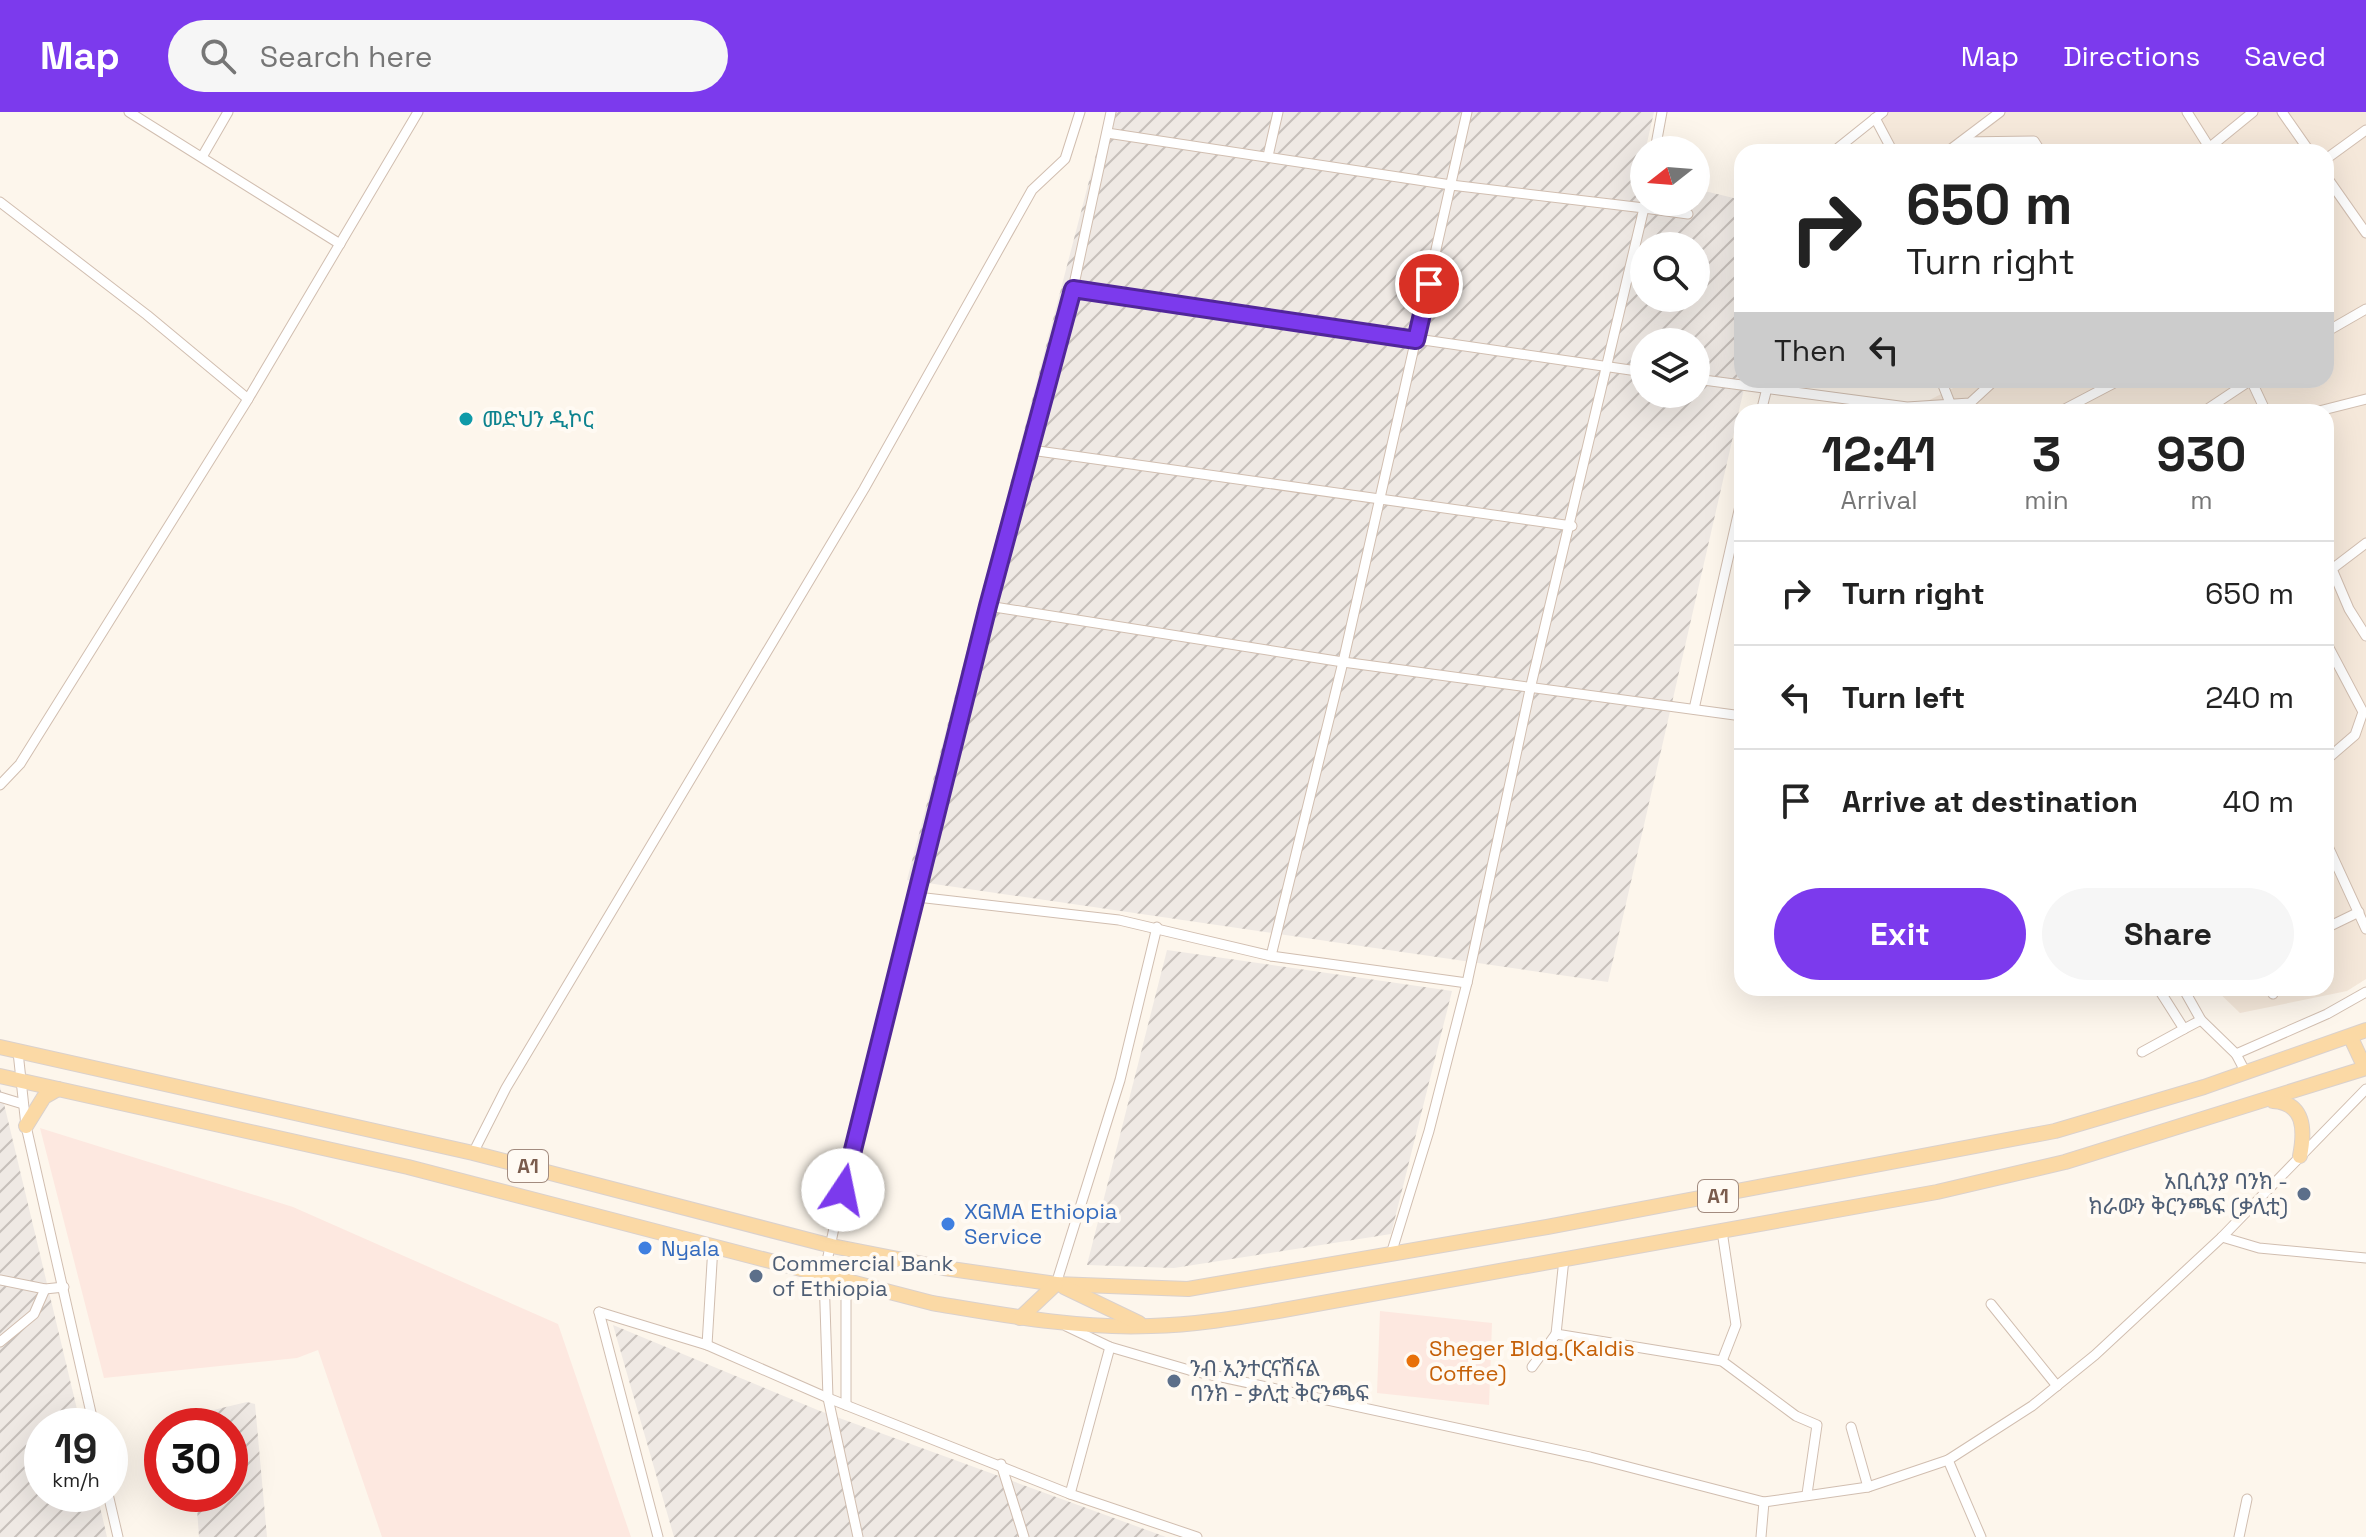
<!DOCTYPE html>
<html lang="en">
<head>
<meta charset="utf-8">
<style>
  :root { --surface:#fff; --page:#f6f6f6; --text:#222; --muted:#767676; --line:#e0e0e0; --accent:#7c3aed }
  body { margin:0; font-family:"Space Grotesk","Noto Sans Ethiopic",sans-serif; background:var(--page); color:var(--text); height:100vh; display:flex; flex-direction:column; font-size:30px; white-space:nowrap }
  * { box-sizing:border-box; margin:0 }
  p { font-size:26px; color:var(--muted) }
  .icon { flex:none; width:44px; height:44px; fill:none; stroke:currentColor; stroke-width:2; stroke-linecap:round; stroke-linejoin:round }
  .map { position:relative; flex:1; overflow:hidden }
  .drawer { position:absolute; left:1734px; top:292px; width:600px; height:592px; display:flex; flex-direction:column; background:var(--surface); border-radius:24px; box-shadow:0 8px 32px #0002 }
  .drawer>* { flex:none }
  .banner { position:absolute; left:1734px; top:32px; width:600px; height:244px; border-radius:24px; box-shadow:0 8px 32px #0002; background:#fff; color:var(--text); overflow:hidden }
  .needle { width:52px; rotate:253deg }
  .fabs { position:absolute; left:1630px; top:24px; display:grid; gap:16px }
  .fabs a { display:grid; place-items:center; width:80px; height:80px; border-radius:50%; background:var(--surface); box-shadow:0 8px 32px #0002; font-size:40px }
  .speed { position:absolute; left:24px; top:1296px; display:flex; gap:16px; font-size:40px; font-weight:700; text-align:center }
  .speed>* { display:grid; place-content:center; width:104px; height:104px; border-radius:50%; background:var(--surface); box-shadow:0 8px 32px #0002; line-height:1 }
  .speed small { font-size:20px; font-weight:400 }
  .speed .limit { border:12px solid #d22; background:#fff; color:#111 }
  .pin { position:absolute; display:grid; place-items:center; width:68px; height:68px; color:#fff; margin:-34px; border:4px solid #fff; border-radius:50%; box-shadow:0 2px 8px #0007 }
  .me { position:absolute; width:88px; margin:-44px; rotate:11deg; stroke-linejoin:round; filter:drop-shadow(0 0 6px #0008) }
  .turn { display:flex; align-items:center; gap:28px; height:168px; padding:0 40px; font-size:36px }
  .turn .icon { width:104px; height:104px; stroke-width:2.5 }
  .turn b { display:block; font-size:56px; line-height:68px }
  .then { display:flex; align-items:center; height:76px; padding:0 40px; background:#0003; gap:16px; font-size:30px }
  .eta { display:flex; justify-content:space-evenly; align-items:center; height:136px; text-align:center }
  .eta b { font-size:48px; font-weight:700; line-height:56px }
  .action { display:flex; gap:16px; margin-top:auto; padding:16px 40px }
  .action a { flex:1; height:92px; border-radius:48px; background:var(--accent); color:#fff; font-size:32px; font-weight:700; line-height:92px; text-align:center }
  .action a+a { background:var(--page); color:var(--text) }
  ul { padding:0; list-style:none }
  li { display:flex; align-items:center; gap:24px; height:104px; padding:0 40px; border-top:2px solid var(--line) }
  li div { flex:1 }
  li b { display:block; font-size:30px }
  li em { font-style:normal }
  header { display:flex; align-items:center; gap:48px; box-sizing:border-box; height:112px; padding:0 40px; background:var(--accent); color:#fff }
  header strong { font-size:38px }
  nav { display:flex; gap:44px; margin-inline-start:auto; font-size:28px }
  .search { width:560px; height:72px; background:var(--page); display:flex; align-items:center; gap:20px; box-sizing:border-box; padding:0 28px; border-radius:44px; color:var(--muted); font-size:30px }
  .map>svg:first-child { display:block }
  .residential { fill:#f5e8da }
  .commercial { fill:#fde8e0 }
  .industrial { fill:url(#industrial-furrows); fill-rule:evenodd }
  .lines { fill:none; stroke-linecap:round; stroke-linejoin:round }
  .street-casing { stroke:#d1beb0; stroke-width:11 }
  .primary-casing { stroke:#dad1cd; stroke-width:16 }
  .street { stroke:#fff; stroke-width:9 }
  .primary { stroke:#fbd9a5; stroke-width:14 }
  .route-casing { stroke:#51269a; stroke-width:20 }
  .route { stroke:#7c3aed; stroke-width:14 }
  .culture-dot { fill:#0f9aa8; stroke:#fffaf3; stroke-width:3 }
  .service-dot { fill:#5c6f8a; stroke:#fffaf3; stroke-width:3 }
  .shop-dot { fill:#3f7fe0; stroke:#fffaf3; stroke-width:3 }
  .food-dot { fill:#e8710a; stroke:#fffaf3; stroke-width:3 }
  .labels { text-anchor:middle; stroke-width:8; stroke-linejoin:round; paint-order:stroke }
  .shield { fill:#fffaf3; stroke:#a28b7f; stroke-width:2 }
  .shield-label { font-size:20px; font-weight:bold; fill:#7a5c4d }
  .culture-label { font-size:22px; fill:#0d838f; stroke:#fffaf3; text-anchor:start }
  .service-label { font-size:22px; fill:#4e5e75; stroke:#fffaf3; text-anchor:start }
  .shop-label { font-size:22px; fill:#366cbe; stroke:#fffaf3; text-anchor:start }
  .food-label { font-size:22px; fill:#c56008; stroke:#fffaf3; text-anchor:start }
</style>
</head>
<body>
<header>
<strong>Map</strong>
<div class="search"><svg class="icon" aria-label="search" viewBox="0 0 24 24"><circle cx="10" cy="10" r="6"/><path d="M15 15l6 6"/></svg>Search here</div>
<nav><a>Map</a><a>Directions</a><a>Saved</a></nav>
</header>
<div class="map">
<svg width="2366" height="1425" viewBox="0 0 2366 1425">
  <defs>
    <pattern id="industrial-furrows" width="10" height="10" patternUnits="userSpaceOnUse" patternTransform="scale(2)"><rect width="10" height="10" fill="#efe9e4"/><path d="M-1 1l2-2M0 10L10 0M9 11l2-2" fill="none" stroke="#c7c0bb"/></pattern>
  </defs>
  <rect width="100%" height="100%" fill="#fdf6ec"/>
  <path class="residential" d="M1877,0h489v867l-19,12 -107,22 -26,-25h112v-576h-420l51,-26 -1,-6h370v-228h-437z"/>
  <g class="commercial">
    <path d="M40,1016l253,79 265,117 73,213h-249l-64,-187 -21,8 -193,20z"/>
    <path d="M1380,1199l112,12 -3,82 -112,-12z"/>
  </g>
  <g class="industrial">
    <path d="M1107,0h547l-14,62 4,1v27h52v-13l46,11v180h4l-138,602 -701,-102zM1644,134h52v52h-52zM1644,230h52v52h-52z"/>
    <path d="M1167,838l285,41 -61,243 -217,34 -87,-3z"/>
    <path d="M0,975l81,339h-39v68h55l10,43h-107z"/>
    <path d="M613,1213l207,86 346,126h-492z"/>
    <path d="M247,1290l8,2 12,133h-68l-3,-43h34v-68h-39l1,-11z"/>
  </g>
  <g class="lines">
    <g class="street-casing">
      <g id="street">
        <path d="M129,0l211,132"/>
        <path d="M2187,0l22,35"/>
        <path d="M2282,0l28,40"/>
        <path d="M1875,6l18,34"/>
        <path d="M1107,21l344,52 193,23 -113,477 -64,298 -38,148 -38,123"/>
        <path d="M1961,30l73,-1 7,11"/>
        <path d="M1655,38l7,-38"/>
        <path d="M1833,40l50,-40"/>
        <path d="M1947,40l53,-40"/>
        <path d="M2204,40l49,-40"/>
        <path d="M1268,44l10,-44"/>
        <path d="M202,45l26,-45"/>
        <path d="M2326,47l40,-29"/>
        <path d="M2326,64l40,57"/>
        <path d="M0,90l147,113 101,84"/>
        <path d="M1645,91l-1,5 44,6"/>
        <path d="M1073,177l571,83"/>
        <path d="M2326,220l40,-23"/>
        <path d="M1696,267l211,28 63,-4 25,-23"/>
        <path d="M1941,268l9,23"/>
        <path d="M1761,300l8,-32"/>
        <path d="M2059,300l61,-32"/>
        <path d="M2203,300l48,-32 15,32"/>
        <path d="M2315,300l51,-13"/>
        <path d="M1031,338l541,76"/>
        <path d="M2326,443l23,54 17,27"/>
        <path d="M2332,457l34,-26"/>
        <path d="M988,494l355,56 399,54"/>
        <path d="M2326,530l37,70 -8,23 -29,25"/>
        <path d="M1694,597l48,-212"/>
        <path d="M0,673l20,-21 228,-365 170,-287"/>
        <path d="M2326,730l40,87"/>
        <path d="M917,785l202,23 152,36 196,27"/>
        <path d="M2326,816l33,-16"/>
        <path d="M1271,844l72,-294 124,-550"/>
        <path d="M2158,876l26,41 17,-9"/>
        <path d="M2183,876l18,32 35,34 10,19"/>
        <path d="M2271,876l2,6"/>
        <path d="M18,940l8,74 68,300"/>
        <path d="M2142,940l42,-23"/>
        <path d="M2236,942l91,-40 39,-22"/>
        <path d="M0,985l23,7"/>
        <path d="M473,1041l33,-65 358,-599 168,-299 33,-31 15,-47"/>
        <path d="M1722,1119l14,94 -14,36"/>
        <path d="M2222,1125l37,11 107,10"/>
        <path d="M1564,1147l-8,75 166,27 74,55 21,9 -10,69"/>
        <path d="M0,1168l45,9 19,-2"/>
        <path d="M1056,1172l64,-204 37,-153"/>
        <path d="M1991,1192l66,82"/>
        <path d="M599,1200l108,33 121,53 242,96 127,43"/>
        <path d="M599,1200l59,225"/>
        <path d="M1066,1214l44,21 79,23 401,87 174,45 104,-15 80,-27 84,-54 63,-51 127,-118 144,-148"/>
        <path d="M0,1230l34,-28 11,-25"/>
        <path d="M707,1233l6,-99"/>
        <path d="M1532,1255l24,-33"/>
        <path d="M846,1293v-124"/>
        <path d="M1851,1315l17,60"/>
        <path d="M1948,1348l33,77"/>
        <path d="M1001,1352l23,73"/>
        <path d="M108,1382l10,43"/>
        <path d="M1070,1382l40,-147"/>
        <path d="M858,1425l-30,-139 -4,-123 30,-141 219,-845 38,-177"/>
        <path d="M1761,1425l3,-35"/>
        <path d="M2239,1425l8,-38"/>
      </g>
    </g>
    <g class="primary-casing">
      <g id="primary">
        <path d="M2351,926l14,30"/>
        <path d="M0,935l473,106 359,93 112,22 112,16 132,5 359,-62 508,-96 149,-44 162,-57"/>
        <path d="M0,964l408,91 524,136c72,12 145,26 219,23 43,-1 85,-8 127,-15l659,-119 128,-30 301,-94"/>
        <path d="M2273,989c32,2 32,29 27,55"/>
        <path d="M26,1014l18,-29 14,-8"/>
        <path d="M1064,1175l75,36"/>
        <path d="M1020,1206l36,-34"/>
      </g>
    </g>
    <use href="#street" class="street"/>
    <use href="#primary" class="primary"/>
  </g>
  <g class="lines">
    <g class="route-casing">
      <path id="route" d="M843,1078l145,-584 85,-317 343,51 13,-56"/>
    </g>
    <use href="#route" class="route"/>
  </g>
  <circle class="culture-dot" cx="466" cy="307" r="8"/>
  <g class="service-dot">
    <circle cx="2304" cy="1082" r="8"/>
    <circle cx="756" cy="1164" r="8"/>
    <circle cx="1174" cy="1269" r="8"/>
  </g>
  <g class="shop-dot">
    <circle cx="948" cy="1112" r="8"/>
    <circle cx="645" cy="1136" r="8"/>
  </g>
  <circle class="food-dot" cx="1413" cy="1249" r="8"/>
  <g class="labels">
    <g class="shield">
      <rect x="508" y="1038" width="40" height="32" rx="6"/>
      <rect x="1698" y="1068" width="40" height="32" rx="6"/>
    </g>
    <g class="shield-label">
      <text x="528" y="1061">A1</text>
      <text x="1718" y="1091">A1</text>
    </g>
    <g class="culture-label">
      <text x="482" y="315">መድህን ዲኮር</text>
    </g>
    <g class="service-label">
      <text x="2288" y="1077" text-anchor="end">አቢሲንያ ባንክ -<tspan x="2288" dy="25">ክራውን ቅርንጫፍ (ቃሊቲ)</tspan></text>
      <text x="772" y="1159">Commercial Bank<tspan x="772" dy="25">of Ethiopia</tspan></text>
      <text x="1190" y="1264">ንብ ኢንተርናሽናል<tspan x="1190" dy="25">ባንክ - ቃሊቲ ቅርንጫፍ</tspan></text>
    </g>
    <g class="shop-label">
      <text x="964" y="1107">XGMA Ethiopia<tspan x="964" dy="25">Service</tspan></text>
      <text x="661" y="1144">Nyala</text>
    </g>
    <g class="food-label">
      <text x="1429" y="1244">Sheger Bldg.(Kaldis<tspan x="1429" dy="25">Coffee)</tspan></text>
    </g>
  </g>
</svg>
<div class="fabs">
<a><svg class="needle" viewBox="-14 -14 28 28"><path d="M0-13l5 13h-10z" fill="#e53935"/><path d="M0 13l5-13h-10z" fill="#767676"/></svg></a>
<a><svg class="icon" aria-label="search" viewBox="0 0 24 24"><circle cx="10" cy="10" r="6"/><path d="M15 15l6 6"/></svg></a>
<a><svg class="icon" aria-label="layers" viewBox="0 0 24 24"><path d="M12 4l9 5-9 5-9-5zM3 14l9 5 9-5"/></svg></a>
</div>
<div class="speed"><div>19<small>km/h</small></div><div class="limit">30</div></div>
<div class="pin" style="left:1429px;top:172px;background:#d93025"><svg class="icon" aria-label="arrive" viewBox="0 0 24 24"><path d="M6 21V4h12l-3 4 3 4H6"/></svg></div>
<svg class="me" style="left:843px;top:1078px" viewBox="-20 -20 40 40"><circle r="19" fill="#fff"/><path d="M0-13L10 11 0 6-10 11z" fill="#7c3aed"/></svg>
<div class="banner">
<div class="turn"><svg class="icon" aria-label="right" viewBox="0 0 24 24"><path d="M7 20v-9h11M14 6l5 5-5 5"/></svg><div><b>650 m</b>Turn right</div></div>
<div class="then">Then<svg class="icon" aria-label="left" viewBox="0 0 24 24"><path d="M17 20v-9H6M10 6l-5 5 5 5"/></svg></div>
</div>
<section class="drawer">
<div class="eta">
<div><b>12:41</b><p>Arrival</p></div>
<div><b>3</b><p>min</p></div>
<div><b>930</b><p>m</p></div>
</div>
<ul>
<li><svg class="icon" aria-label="right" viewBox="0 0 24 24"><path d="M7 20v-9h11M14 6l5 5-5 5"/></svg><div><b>Turn right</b></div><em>650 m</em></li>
<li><svg class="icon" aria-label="left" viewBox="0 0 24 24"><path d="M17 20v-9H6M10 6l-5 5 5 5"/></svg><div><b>Turn left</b></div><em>240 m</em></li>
<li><svg class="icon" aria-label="arrive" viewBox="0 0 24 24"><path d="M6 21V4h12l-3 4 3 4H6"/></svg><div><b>Arrive at destination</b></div><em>40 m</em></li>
</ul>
<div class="action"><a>Exit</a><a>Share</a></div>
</section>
</div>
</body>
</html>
